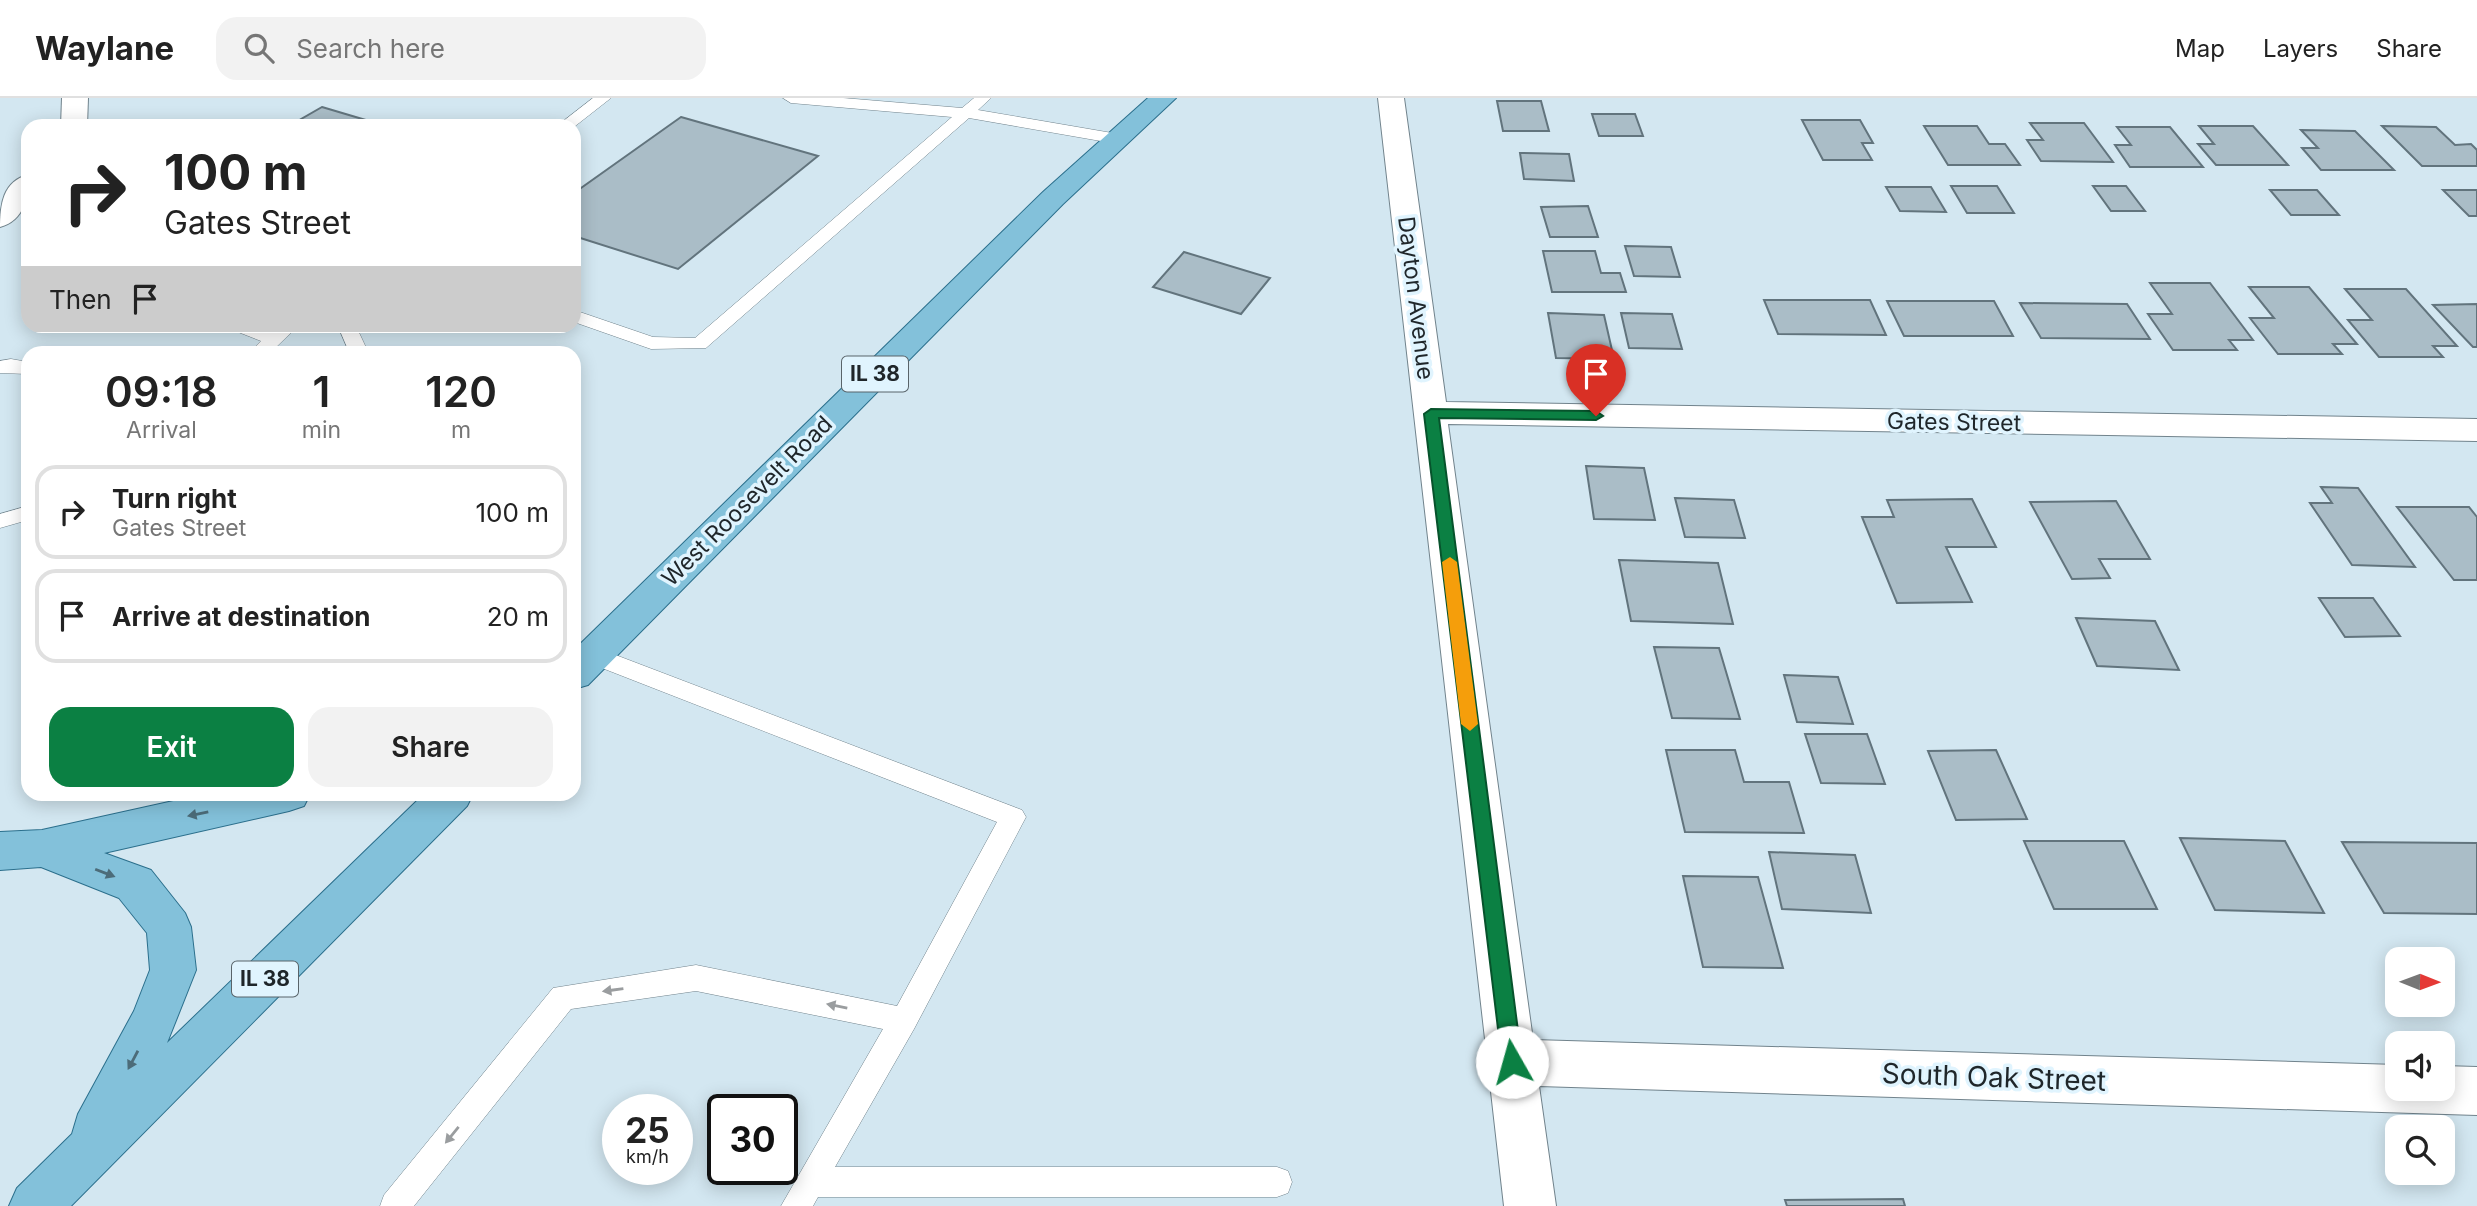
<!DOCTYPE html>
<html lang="en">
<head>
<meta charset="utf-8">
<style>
  :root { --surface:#fff; --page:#f2f2f2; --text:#222; --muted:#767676; --line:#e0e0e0; --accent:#0b8043 }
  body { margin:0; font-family:Inter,sans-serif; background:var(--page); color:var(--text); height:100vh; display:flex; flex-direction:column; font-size:26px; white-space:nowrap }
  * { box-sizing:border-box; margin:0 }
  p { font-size:23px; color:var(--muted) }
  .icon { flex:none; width:38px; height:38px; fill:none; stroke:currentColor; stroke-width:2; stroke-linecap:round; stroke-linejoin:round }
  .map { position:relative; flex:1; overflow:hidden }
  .side { position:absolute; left:21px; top:248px; width:560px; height:455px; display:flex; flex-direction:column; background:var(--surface); border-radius:21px; box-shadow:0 4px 18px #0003 }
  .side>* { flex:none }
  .guide { position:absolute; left:21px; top:21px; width:560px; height:214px; border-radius:21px; box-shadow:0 4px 18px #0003; background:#fff; color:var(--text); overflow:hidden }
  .needle { width:46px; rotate:91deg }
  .buttons { position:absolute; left:2385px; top:849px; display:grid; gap:14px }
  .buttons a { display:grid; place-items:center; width:70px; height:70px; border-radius:14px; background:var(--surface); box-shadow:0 4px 18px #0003; font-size:35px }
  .speed { position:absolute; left:602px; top:996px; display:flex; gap:14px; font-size:35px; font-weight:700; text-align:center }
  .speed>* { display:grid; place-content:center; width:91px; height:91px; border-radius:50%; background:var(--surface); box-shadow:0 4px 18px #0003; line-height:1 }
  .speed small { font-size:18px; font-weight:400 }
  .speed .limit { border:4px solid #111; border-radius:10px; background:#fff; color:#111 }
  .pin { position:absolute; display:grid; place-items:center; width:60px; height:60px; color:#fff; margin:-72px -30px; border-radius:50% 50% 50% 0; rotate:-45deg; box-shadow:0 0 7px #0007 }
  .pin .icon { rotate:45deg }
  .me { position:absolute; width:77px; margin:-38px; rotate:353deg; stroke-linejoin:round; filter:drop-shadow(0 0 5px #0008) }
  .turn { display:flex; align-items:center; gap:24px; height:147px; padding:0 28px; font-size:32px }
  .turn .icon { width:91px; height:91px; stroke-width:2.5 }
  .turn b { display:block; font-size:49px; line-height:60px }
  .then { display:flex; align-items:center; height:66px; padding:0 28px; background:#0003; gap:14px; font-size:26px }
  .eta { display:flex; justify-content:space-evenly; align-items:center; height:119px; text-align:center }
  .eta b { font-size:42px; font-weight:600; line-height:49px }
  .button { display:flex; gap:14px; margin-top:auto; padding:14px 28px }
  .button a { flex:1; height:80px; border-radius:21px; background:var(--accent); color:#fff; font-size:28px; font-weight:600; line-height:80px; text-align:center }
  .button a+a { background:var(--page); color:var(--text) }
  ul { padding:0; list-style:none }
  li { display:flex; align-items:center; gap:21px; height:94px; margin:0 14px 10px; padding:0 14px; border:4px solid var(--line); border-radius:21px }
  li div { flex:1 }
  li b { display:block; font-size:26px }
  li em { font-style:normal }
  header { display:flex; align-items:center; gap:42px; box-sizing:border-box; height:98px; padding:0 35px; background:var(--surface); border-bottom:2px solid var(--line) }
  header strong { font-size:33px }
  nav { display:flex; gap:38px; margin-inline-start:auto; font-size:24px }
  .search { width:490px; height:63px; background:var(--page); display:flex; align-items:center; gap:18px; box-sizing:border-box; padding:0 24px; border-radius:21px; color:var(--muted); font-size:26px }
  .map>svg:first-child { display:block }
  .building { fill:#aabdc7; stroke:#62747d; stroke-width:2 }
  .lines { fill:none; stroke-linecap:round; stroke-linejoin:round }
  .service-casing { stroke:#71838c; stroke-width:1 }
  .minor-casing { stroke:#71838c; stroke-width:2 }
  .primary-casing { stroke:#2b6f8c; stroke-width:2 }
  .service { fill:#fff; fill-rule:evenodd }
  .minor { fill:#fff; fill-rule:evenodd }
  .primary { fill:#83c1da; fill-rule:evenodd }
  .oneway { fill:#4c6c79 }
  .oneway2 { fill:#9a9d9f }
  .route { fill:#0b8043; stroke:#07532c; stroke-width:2 }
  .slow { fill:#f59e0b }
  .labels { text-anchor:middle; stroke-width:7; stroke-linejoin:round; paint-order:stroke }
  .shield { fill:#e0f4fe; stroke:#59646a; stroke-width:2 }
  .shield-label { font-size:21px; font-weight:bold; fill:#1f262a }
  .street-label { font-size:23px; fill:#1f262a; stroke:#e0f4fe }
  .near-street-label { font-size:28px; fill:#1f262a; stroke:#e0f4fe }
</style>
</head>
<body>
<header>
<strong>Waylane</strong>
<div class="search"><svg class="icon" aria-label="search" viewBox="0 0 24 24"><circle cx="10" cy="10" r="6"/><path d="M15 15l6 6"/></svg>Search here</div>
<nav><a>Map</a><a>Layers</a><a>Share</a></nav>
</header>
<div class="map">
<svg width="2477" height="1108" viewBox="0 0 2477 1108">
  <rect width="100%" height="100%" fill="#d3e7f1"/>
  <g class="building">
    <path d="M1497,3h44l8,30h-46z"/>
    <path d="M322,9l64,19h-97z"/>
    <path d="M1592,16h43l8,22h-44z"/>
    <path d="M681,19l137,39 -140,113 -104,-33v-43z"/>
    <path d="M1802,22h58l13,23h-11l10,17h-49z"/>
    <path d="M2030,25h54l29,39 -72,-1 -14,-21h16z"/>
    <path d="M1924,28h53l12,18h16l15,21h-72z"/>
    <path d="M2199,28h54l35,39h-72l-18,-21h16z"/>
    <path d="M2382,28l54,1 19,18 16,-1 6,6v16h-55z"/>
    <path d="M2117,29h53l33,40h-73l-15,-22h16z"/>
    <path d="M2301,32l54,1 39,39h-73l-19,-22h16z"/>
    <path d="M1520,55l49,1 5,27 -50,-2z"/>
    <path d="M1951,88h46l17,27h-47z"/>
    <path d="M2093,88h33l19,25h-34z"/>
    <path d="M1886,89h45l15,25 -46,-1z"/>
    <path d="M2270,92h47l22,25h-48z"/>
    <path d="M2443,92h34v26h-8z"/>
    <path d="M1588,108l10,31h-48l-9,-30z"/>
    <path d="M1625,148l46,1 9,30 -46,-1z"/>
    <path d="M1543,153h52l6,22h19l6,19h-74z"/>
    <path d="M1184,154l86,26 -29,36 -88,-27z"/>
    <path d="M2150,185h60l43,57h-24l8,10h-64l-25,-36h24z"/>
    <path d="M2249,189h60l48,57h-24l9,10h-64l-28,-36h24z"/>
    <path d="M2345,191h61l51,57h-24l10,11h-64l-31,-37h24z"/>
    <path d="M1764,202h106l16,35 -108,-1z"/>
    <path d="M1887,203h107l19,35h-109z"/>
    <path d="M2020,205l107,1 23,35 -109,-1z"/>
    <path d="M2477,206v43h-4l-40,-42z"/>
    <path d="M1548,215l56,2 10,44 -58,-1z"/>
    <path d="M1621,215l51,1 10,35 -53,-1z"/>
    <path d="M1586,368l58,2 11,52 -61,-1z"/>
    <path d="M2321,389l37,1 57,79 -63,-2 -42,-62h22z"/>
    <path d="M1675,400l59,2 11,38 -60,-1z"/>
    <path d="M1972,401l24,48h-50l26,55 -75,1 -35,-86h32l-7,-17z"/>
    <path d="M2116,403l34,58h-51l11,19 -38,1 -42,-77z"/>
    <path d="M2397,409h72l8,10v63h-23z"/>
    <path d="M1619,462l99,3 15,61 -102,-3z"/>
    <path d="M2319,500h54l27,38 -55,1z"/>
    <path d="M2076,520l79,3 24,49 -82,-4z"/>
    <path d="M1654,549l65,1 21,71 -68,-1z"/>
    <path d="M1784,577l54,2 15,47 -56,-2z"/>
    <path d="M1805,636h62l18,50 -64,-1z"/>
    <path d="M1666,652h69l9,32h45l15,51 -119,-1z"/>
    <path d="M1996,652l31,69 -71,1 -28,-69z"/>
    <path d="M2180,740l105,3 39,72 -109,-3z"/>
    <path d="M2024,743h100l33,68h-103z"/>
    <path d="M2342,744l135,1v71l-93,-1z"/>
    <path d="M1769,754l86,3 16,58 -89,-4z"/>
    <path d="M1683,778l75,1 25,91 -80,-1z"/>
    <path d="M1903,1101l2,7h-118l-2,-6z"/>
  </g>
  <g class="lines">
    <g class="service-casing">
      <g id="service">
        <path d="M593,0h18l-37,29 -17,-1z"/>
        <path d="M783,0h60l119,10 12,-10h17l-13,12 140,24 8,5 -8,5 -149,-26 -263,230 -55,1 -77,-27v-12l79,27 42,1 257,-221 -161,-14z"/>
        <path d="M230,228h25l16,6 8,-6h19l-29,28h-21l13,-13 -28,-11z"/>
        <path d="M338,228h18l13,28h-19z"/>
        <path d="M11,261l17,3v12l-28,-1v-12z"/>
        <path d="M28,408v14l-28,8v-14z"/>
        <path d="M592,548l430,164 4,7 -112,212 -79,138h442l11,4 4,11 -4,11 -11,4h-459l-5,9h-32l102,-177 -187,-38 -125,18 -157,197h-34l4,-11 169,-207 143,-23 201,41 100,-184 -413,-161 -3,-6 3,-6z"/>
      </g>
    </g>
    <g class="minor-casing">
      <g id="minor">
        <path d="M62,0h26l-1,28h-26z"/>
        <path d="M1378,0h26l42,304 1031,17v22l-1029,-17 85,616 865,25v23h45v-22l34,1v48l-938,-29 17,120h-52z"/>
        <path d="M28,77c0,22 -3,45 -28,52 0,-22 3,-46 28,-52z"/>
      </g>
    </g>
    <g class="primary-casing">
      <g id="primary">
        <path d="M1148,0h28l-113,106 -475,481 -14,4v-39l469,-458z"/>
        <path d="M205,696h105l-6,12 -15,5 -185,42 47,17 34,43 6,14 5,43 -29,73 257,-249h49l-6,12 -396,400h-62l8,-18 55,-54 6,-20 56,-103 16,-41 -3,-37 -28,-35 -78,-31 -41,3v-38l42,-2z"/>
      </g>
    </g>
    <use href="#service" class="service"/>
    <use href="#minor" class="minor"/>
    <use href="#primary" class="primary"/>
  </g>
  <defs><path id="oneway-solid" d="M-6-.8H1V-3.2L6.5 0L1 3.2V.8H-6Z" transform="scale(1.75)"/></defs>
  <g class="oneway">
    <use href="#oneway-solid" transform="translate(198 716) rotate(168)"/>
    <use href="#oneway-solid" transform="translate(105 775) rotate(21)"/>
    <use href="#oneway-solid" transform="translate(133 962) rotate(118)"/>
  </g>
  <g class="oneway2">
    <use href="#oneway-solid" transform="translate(613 892) rotate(172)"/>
    <use href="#oneway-solid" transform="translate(837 908) rotate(-169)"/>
    <use href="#oneway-solid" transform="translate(452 1037) rotate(129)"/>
  </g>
  <path class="route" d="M1431,311l165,2 7,5 -7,4 -157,-2 83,644 -3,7 -7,2 -7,-2 -3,-7 -78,-648z"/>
  <path class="slow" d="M1450,459l7,5 21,162 -8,7 -9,-7 -19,-162z"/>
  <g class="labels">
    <g class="shield">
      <rect x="842" y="258.5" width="66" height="35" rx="5"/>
      <rect x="232" y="863.5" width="66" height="35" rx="5"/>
    </g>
    <g class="shield-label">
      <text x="875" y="283">IL 38</text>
      <text x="265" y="888">IL 38</text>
    </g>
    <g class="street-label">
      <text transform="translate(1416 200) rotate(83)" y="8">Dayton Avenue</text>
      <text transform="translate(1954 324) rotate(1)" y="8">Gates Street</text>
      <text transform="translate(747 403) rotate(-45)" y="8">West Roosevelt Road</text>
    </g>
    <g class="near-street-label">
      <text transform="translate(1994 979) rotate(2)" y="10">South Oak Street</text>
    </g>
  </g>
</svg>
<div class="buttons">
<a><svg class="needle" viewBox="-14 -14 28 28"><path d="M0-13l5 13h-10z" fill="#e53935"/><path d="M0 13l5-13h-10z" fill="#767676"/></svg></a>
<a><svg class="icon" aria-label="sound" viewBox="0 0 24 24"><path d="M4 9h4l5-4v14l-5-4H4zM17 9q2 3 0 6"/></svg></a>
<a><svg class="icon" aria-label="search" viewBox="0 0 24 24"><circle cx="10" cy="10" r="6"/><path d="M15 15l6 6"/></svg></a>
</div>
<div class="speed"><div>25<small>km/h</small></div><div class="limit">30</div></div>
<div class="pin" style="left:1596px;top:318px;background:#d93025"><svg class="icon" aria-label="arrive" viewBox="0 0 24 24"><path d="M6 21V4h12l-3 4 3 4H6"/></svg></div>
<svg class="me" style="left:1512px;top:964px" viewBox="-20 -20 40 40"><circle r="19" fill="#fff"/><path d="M0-13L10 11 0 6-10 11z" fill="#0b8043"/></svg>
<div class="guide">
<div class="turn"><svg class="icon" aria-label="right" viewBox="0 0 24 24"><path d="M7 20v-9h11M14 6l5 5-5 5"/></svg><div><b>100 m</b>Gates Street</div></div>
<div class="then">Then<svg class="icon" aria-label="arrive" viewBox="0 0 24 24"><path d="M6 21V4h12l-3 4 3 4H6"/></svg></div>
</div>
<section class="side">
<div class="eta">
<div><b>09:18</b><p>Arrival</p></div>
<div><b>1</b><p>min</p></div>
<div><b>120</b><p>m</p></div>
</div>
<ul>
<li><svg class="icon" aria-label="right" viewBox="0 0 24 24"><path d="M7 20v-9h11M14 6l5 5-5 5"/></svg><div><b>Turn right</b><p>Gates Street</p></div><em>100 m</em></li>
<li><svg class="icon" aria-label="arrive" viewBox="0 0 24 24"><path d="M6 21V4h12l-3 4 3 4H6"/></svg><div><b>Arrive at destination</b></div><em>20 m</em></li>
</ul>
<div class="button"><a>Exit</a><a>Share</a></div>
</section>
</div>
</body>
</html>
